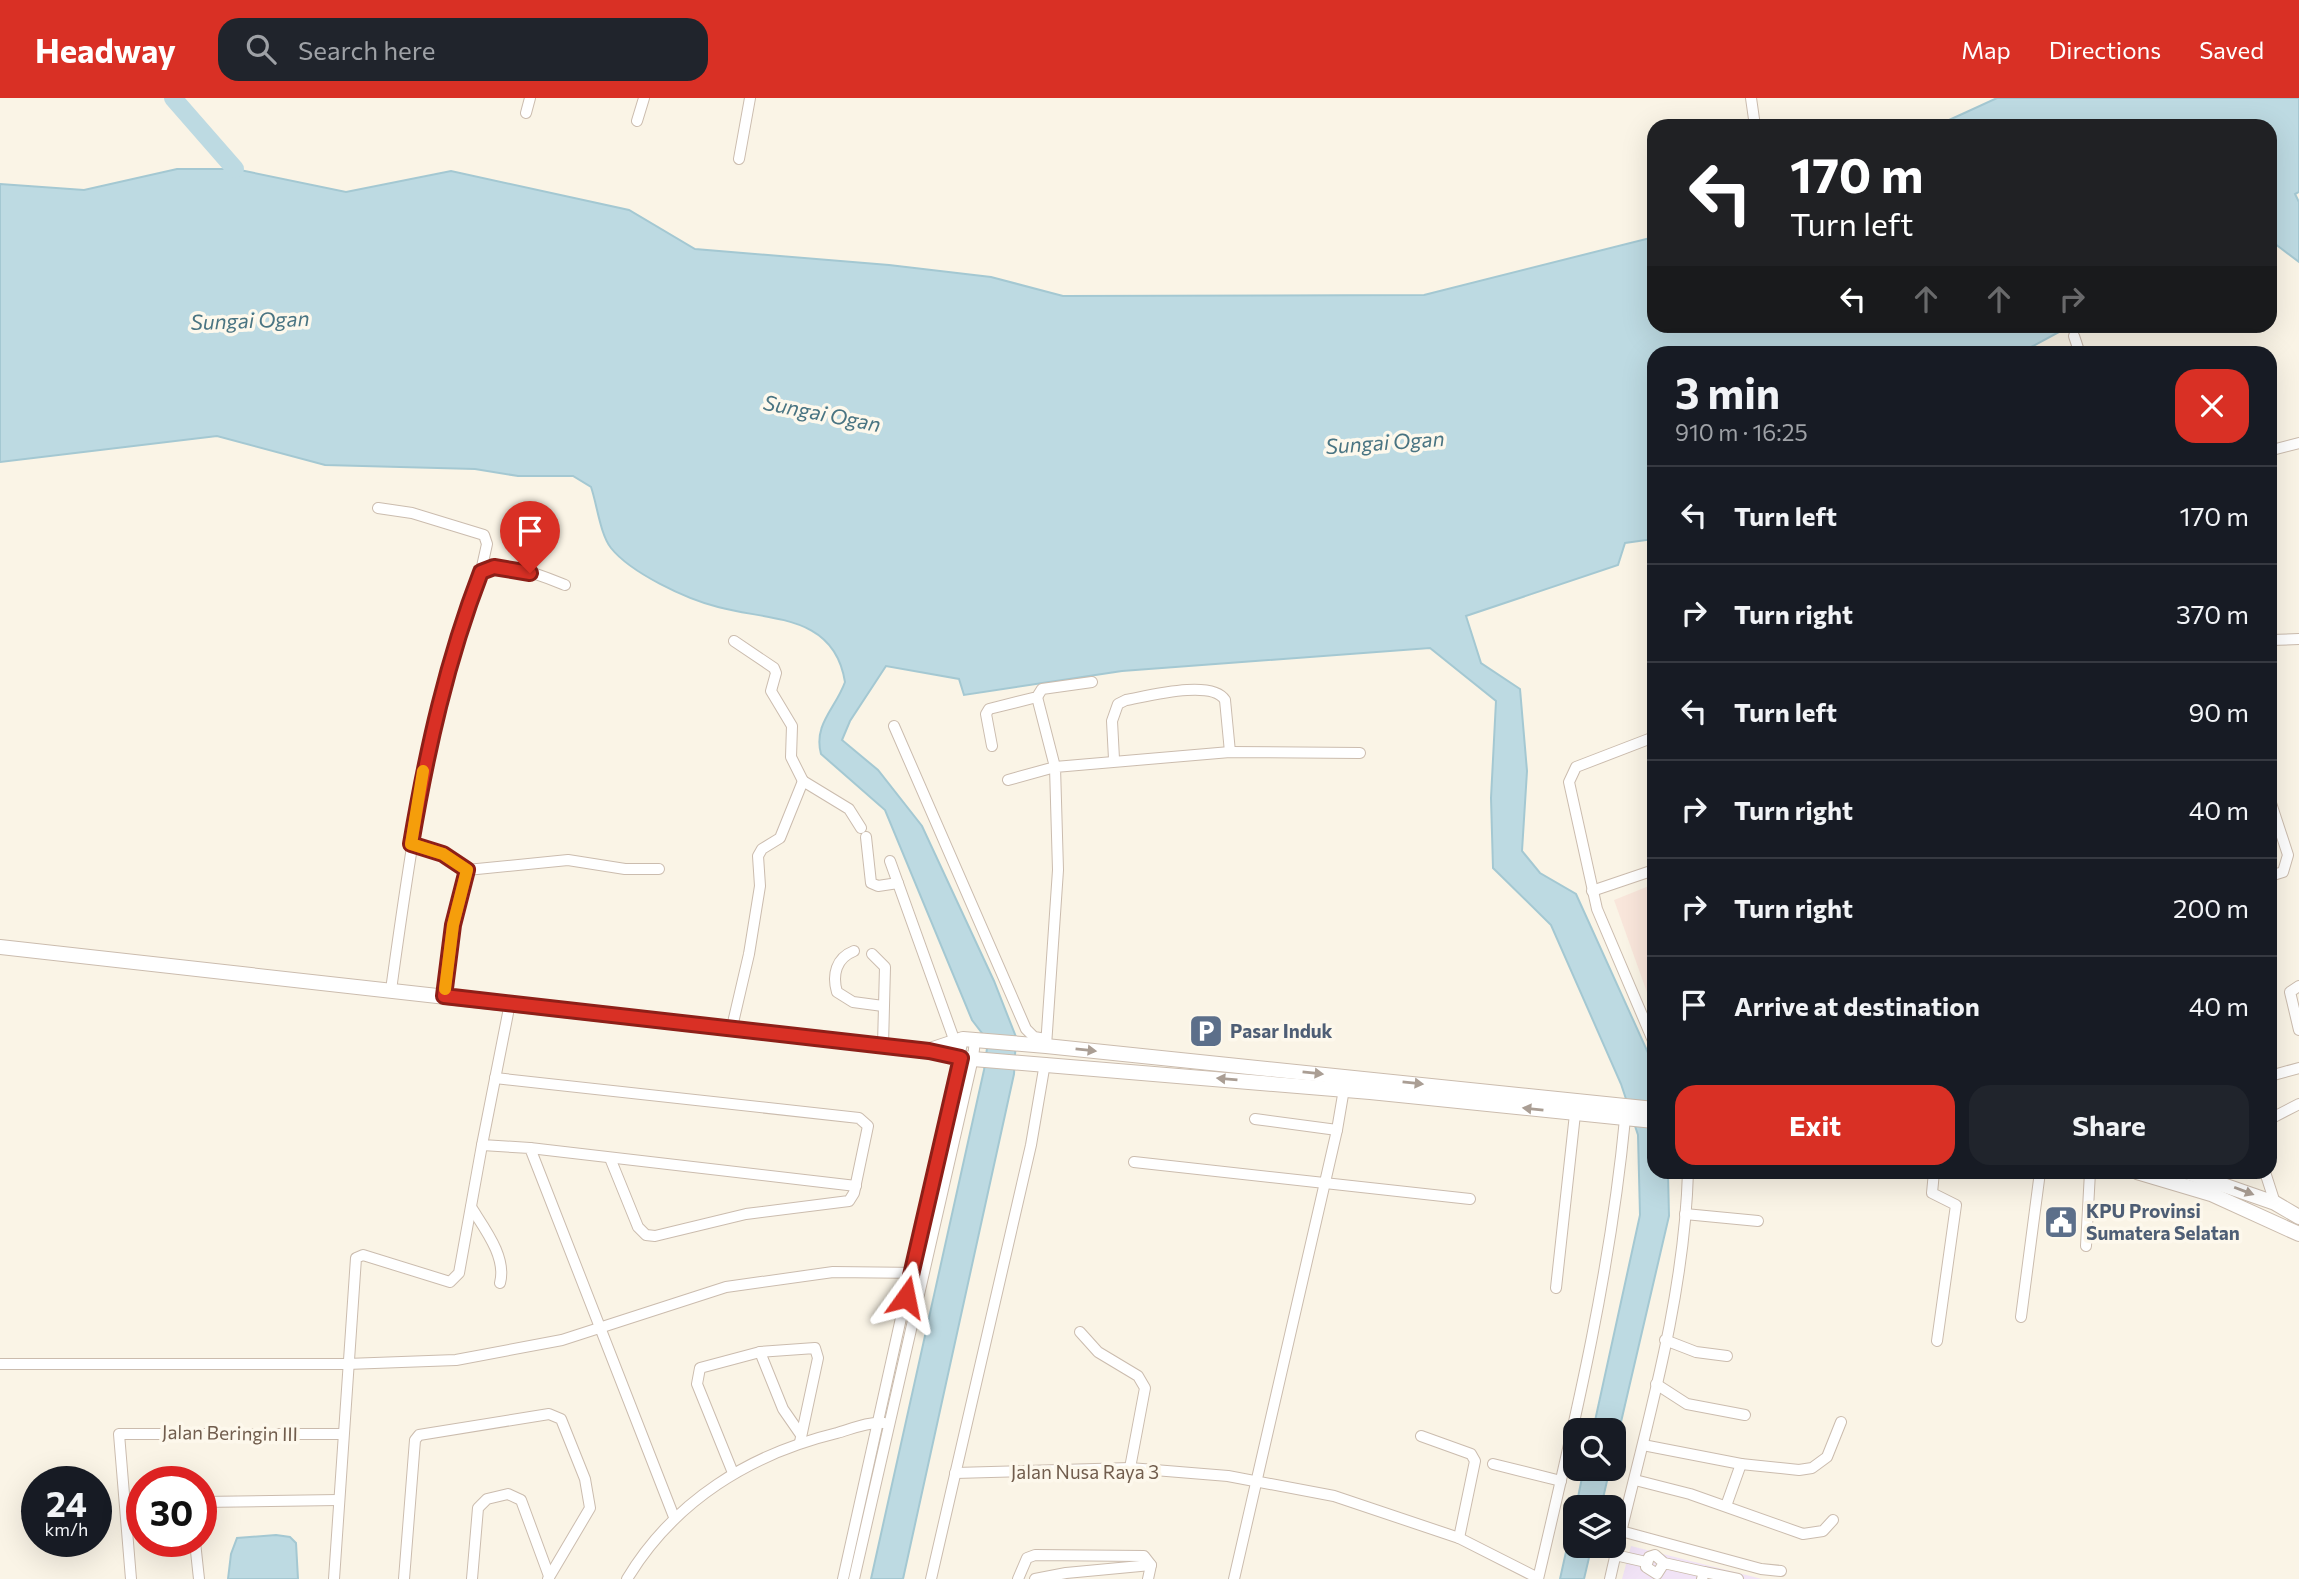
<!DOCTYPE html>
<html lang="en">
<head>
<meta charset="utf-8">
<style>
  :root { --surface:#171b24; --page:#20242c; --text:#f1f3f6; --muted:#9ea1a6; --line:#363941; --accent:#d93025 }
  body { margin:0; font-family:Commissioner,sans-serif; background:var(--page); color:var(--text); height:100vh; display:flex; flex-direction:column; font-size:26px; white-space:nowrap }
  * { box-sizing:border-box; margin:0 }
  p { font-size:23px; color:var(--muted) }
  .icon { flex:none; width:38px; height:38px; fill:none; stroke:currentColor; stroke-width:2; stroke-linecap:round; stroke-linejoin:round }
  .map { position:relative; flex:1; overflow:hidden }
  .panel { position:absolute; left:1647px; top:248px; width:630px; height:833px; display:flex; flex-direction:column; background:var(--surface); border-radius:21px; box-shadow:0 7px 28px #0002 }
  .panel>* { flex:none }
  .hud { position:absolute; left:1647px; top:21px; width:630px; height:214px; border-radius:21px; box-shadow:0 7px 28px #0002; background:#202124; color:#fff; overflow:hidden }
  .fabs { position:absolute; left:1563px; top:1320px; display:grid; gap:14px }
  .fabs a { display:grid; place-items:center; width:63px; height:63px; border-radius:14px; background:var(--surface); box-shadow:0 7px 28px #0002; font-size:35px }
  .speed { position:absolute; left:21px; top:1368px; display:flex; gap:14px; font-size:35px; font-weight:700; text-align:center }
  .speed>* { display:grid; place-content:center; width:91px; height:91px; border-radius:50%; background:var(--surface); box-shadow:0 7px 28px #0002; line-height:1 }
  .speed small { font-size:18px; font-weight:400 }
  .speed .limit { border:10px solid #d22; background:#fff; color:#111 }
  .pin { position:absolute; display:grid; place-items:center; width:60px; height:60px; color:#fff; margin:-72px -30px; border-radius:50% 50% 50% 0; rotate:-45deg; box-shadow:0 0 7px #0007 }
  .pin .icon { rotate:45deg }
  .me { position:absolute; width:77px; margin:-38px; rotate:12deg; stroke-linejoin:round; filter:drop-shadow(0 0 5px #0008) }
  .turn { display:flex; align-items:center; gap:24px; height:147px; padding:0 28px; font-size:32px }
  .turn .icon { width:91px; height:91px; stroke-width:2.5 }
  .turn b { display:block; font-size:49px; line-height:60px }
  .lanes { display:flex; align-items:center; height:66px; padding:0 28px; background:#0003; justify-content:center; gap:35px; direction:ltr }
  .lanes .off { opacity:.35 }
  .round { display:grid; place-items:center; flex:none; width:74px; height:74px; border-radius:21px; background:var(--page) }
  .summary { display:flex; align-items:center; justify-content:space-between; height:119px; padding:0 28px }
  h1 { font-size:42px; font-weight:700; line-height:52px }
  .action { display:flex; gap:14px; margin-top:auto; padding:14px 28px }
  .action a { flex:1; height:80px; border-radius:21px; background:var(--accent); color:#fff; font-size:28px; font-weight:700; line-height:80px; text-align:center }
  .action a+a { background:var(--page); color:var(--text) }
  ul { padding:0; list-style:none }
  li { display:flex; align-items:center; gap:21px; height:98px; padding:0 28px; border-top:2px solid var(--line) }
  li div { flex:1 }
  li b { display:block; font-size:26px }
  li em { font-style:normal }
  header { display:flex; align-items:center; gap:42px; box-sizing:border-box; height:98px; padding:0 35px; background:var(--accent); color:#fff }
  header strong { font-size:33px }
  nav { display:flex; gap:38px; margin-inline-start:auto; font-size:24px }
  .search { width:490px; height:63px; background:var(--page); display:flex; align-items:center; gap:18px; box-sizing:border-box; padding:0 24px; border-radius:21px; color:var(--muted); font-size:26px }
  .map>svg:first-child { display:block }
  .commercial { fill:#f9e6db }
  .education { fill:#f1e3f6 }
  .water { fill:#bddae2; stroke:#a4c8d2; stroke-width:2 }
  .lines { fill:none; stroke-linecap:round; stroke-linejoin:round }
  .river { stroke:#bddae2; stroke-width:18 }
  .minor-casing { stroke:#cbbcae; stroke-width:12 }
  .tertiary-casing { stroke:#cbbcae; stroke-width:16 }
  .minor { stroke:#fff; stroke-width:10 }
  .tertiary { stroke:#fff; stroke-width:14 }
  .oneway { fill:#aa9e94 }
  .route-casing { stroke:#8d1f18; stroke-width:18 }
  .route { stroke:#d93025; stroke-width:12 }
  .slow { stroke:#f59e0b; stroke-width:12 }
  .labels { text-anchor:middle; stroke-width:7; stroke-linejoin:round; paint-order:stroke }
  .service-label { font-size:19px; font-weight:bold; fill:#4e5e75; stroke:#fdf8ec; text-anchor:start }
  .street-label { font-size:19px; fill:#715d4d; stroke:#fdf8ec }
  .water-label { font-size:21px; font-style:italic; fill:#497482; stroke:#fdf8ec }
</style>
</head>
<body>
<header>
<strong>Headway</strong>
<div class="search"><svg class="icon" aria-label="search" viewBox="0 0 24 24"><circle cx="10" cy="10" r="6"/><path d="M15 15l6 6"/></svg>Search here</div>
<nav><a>Map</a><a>Directions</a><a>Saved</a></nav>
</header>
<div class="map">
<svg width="2299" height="1481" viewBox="0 0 2299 1481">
  <rect width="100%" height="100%" fill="#faf4e6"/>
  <path class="commercial" d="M1654,786v128l-40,-112z"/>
  <path class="education" d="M1631,1448l131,33h-140z"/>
  <g class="water">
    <path d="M1997,0h302v94l-4,2 4,8v60l-29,-22v-114h-334z"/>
    <path d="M177,71h58l111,23 105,-21 178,39 66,39 194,16 102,12 72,19 361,-1 230,-58v89h416l-50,27 -366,1v185l-29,4 -7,22 -152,51 15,47 39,26 7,82 -5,80 18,22 36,21 78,172v106l14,1 1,43 -55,236v-22h-21l47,-215 -2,-80 -17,-51 -70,-159 -58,-57 -2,-70 5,-97 -66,-53 -308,23 -158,24 -5,-16 -73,-13 -36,55 -8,19 36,30 44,56 72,155 22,56 -2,37 -111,505h-32l113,-509 4,-29 -16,-21 -87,-210 -64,-56c-8,-30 15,-46 24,-72 -11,-69 -76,-61 -127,-75 -32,-8 -87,-34 -107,-59 -11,-14 -14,-44 -20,-61l-18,-11h-55l-43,-7 -150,-4 -108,-29 -217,26v-278l84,6z"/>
    <path d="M1584,1370h26l-9,39h-25z"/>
    <path d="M1575,1413v34h17l-8,34h-24z"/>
    <path d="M276,1437l14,2 6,6 2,36h-70l3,-25 6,-16z"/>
  </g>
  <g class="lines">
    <path class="river" d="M173,0l62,71"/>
    <g class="minor-casing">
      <g id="minor">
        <path d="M1751,0l4,28"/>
        <path d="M526,15l4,-15"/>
        <path d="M637,23l7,-23"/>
        <path d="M739,61l11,-61"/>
        <path d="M2074,238l6,18"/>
        <path d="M2270,350l6,1 23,-6"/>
        <path d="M378,410l34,5 72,22 3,9 -6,27"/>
        <path d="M2270,542l29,-1"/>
        <path d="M734,543l40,27 2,5 -5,18 21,35 -1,31 12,24"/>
        <path d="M894,628l132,303 8,8 12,2"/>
        <path d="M1654,639l-78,30 -7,15 28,127 57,134"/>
        <path d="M992,648l-6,-32 3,-5 48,-12 5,-8 50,-7"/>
        <path d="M1114,661l-2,-38 6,-17 8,-4c22,-4 86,-21 99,0l5,52"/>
        <path d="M1008,682l47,-13 -18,-70"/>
        <path d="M2270,702l18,55 -5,17 -13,4"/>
        <path d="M866,739l5,46 7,3 20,-3"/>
        <path d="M411,745l32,11 24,16 101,-10 57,9h34"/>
        <path d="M890,763l65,181"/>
        <path d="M1592,793l62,-21"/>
        <path d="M854,853c-18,7 -22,24 -17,41l16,10 30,4"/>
        <path d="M872,856l13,13 -2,78"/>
        <path d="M2299,888l-9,6 9,38"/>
        <path d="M391,892c20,-144 38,-281 90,-419 25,-11 61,5 84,14"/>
        <path d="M444,898l9,-71 14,-55"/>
        <path d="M510,905l-28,142 48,3 144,369"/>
        <path d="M732,929l17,-73 11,-68 -2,-30 4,-7 18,-11 23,-57 46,28 12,19"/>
        <path d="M1046,948l12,-176 -3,-103 175,-15 130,1"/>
        <path d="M2270,978l29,-8"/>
        <path d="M495,980l364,40 9,8 -14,67 -5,8 -103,13 -91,22 -9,-1 -8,-8 -28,-69"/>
        <path d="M1255,1021l82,11"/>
        <path d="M2270,1021l29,-15"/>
        <path d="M530,1050l326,38"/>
        <path d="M1134,1064l336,37"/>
        <path d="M1934,1074l-2,21 24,12 -19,136"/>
        <path d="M2265,1074l10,31"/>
        <path d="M471,1109c13,21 36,50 29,76"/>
        <path d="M1685,1116l73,7"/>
        <path d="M2086,1148l4,-74"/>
        <path d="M1556,1190l19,-174"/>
        <path d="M2021,1219l19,-145"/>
        <path d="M1080,1234l18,20 40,24 7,12 -15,80"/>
        <path d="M1665,1242l31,12 31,4"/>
        <path d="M760,1254l23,57 18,26"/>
        <path d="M0,1266h347l109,-4 106,-20 164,-53 107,-15 89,1"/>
        <path d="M1656,1286l31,20 58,11"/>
        <path d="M1421,1338l50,18 4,7 -16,77"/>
        <path d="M1643,1347l98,19 -15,42"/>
        <path d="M1493,1366l68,17"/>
        <path d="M1741,1366l58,6 13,-2 15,-11 14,-35"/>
        <path d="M733,1375l-36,-89 3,-16 60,-16 55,-4 3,10 -18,84"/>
        <path d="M955,1375l175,-5 98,8 106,20 125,42 79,40"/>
        <path d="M1635,1382l55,14 113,40 20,-3 10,-11"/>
        <path d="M201,1404l137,-2"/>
        <path d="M1621,1433l140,38 20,2"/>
        <path d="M195,1444l4,37"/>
        <path d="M1615,1457l31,7"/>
        <path d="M1664,1465l-7,11 -11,-7 3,-10 6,-2 9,8 40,9 -2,7"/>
        <path d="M1704,1474l34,7"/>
        <path d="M131,1481l-12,-145h223"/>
        <path d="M334,1481l22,-321 7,-3 87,27 9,-9 23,-128"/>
        <path d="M404,1481l11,-139 4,-5 130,-21 12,5 24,60 5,29 -42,71"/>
        <path d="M472,1481l6,-71 9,-9 21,-5 13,6 28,76"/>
        <path d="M627,1481c47,-78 123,-125 210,-146 14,-4 33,-12 47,-10"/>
        <path d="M843,1481l120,-540"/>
        <path d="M854,1481l119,-521 2,-18"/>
        <path d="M931,1481l100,-434 14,-82"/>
        <path d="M1018,1481l9,-21 8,-3 109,1 7,9 -3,14"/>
        <path d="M1035,1481l31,-6 85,-8"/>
        <path d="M1234,1481l103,-449 8,-47"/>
        <path d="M1538,1481c36,-154 72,-303 87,-460"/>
        <path d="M1610,1481c30,-134 74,-269 78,-407"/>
      </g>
    </g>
    <g class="tertiary-casing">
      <g id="tertiary">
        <path d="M0,849l929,104 32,7 409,34 284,29"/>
        <path d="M930,952l33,-11 83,7 608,63"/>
        <path d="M2137,1074l74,22 88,40"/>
        <path d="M2186,1074l89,31 24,14"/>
      </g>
    </g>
    <use href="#minor" class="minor"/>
    <use href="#tertiary" class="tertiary"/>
  </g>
  <defs><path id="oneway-solid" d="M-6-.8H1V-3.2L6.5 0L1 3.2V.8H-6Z" transform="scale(1.75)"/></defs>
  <g class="oneway">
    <use href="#oneway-solid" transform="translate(1086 952) rotate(6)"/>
    <use href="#oneway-solid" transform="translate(1313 975) rotate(6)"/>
    <use href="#oneway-solid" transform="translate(1227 981) rotate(-175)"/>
    <use href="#oneway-solid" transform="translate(1413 985) rotate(6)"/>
    <use href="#oneway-solid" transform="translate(1533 1011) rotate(-174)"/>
    <use href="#oneway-solid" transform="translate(2244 1093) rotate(21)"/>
  </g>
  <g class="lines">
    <g class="route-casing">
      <path id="route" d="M530,475l-36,-6 -13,5c-34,88 -54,178 -70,272l32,10 24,16 -14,55 -9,71 485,55 32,7 -55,239"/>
    </g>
    <use href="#route" class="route"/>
    <path class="slow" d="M423,673l-12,73 32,10 24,16 -14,55 -8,64"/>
  </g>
  <defs>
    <g id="parking-square" transform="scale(1.75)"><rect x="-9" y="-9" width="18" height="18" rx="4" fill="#5c6f8a" stroke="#fdf8ec"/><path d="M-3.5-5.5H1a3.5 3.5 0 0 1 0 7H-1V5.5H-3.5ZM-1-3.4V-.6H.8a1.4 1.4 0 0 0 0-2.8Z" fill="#fff"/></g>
    <g id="civic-square" transform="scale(1.75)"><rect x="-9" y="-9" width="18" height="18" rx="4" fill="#5c6f8a" stroke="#fdf8ec"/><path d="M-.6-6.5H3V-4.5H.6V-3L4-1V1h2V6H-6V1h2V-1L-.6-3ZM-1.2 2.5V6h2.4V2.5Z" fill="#fff"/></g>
  </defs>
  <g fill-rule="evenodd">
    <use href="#parking-square" x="1206" y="933"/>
    <use href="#civic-square" x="2061" y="1124"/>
  </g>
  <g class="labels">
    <g class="service-label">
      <text x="1230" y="940">Pasar Induk</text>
      <text x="2086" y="1120">KPU Provinsi<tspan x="2086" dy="22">Sumatera Selatan</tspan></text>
    </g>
    <g class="street-label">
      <text transform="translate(230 1335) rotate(1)" y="7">Jalan Beringin III</text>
      <text x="1085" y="1381">Jalan Nusa Raya 3</text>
    </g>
    <g class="water-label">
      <text transform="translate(250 223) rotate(-2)" y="7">Sungai Ogan</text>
      <text transform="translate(822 316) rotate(11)" y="7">Sungai Ogan</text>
      <text transform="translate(1385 345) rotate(-4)" y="7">Sungai Ogan</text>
    </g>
  </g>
</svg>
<div class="fabs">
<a><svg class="icon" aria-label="search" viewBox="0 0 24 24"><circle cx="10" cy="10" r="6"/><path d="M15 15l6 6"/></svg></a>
<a><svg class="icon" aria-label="layers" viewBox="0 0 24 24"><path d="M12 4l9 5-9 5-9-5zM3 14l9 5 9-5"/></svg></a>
</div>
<div class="speed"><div>24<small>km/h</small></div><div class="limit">30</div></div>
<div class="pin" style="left:530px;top:475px;background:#d93025"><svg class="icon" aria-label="arrive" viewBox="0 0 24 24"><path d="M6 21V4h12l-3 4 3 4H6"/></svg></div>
<svg class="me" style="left:906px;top:1199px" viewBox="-20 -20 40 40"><path d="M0-17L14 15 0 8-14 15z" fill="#d93025" stroke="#fff" stroke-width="4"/></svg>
<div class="hud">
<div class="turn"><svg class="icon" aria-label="left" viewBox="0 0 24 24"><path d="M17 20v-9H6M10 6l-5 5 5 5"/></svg><div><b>170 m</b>Turn left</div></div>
<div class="lanes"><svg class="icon" aria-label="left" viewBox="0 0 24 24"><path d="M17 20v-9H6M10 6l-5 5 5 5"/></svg><svg class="icon off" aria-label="ahead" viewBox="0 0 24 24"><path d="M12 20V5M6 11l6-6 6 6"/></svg><svg class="icon off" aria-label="ahead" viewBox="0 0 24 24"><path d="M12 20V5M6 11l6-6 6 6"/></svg><svg class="icon off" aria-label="right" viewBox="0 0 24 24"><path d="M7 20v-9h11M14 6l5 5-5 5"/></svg></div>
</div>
<section class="panel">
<div class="summary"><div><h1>3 min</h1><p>910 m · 16:25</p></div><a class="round" style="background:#d93025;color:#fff"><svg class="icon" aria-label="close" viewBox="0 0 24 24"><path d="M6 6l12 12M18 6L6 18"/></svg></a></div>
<ul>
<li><svg class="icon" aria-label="left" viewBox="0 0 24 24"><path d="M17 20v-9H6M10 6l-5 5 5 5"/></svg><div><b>Turn left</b></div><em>170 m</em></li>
<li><svg class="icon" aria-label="right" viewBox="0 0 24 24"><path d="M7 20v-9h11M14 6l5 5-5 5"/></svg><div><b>Turn right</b></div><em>370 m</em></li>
<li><svg class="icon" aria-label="left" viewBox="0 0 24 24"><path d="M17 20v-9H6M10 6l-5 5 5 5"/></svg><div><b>Turn left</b></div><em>90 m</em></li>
<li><svg class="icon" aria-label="right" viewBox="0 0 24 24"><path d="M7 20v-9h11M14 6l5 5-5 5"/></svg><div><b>Turn right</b></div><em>40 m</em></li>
<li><svg class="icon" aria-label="right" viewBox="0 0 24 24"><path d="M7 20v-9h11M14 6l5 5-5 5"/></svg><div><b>Turn right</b></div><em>200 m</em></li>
<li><svg class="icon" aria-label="arrive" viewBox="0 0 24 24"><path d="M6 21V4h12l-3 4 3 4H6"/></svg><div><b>Arrive at destination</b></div><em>40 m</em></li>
</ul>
<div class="action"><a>Exit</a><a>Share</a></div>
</section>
</div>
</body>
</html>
